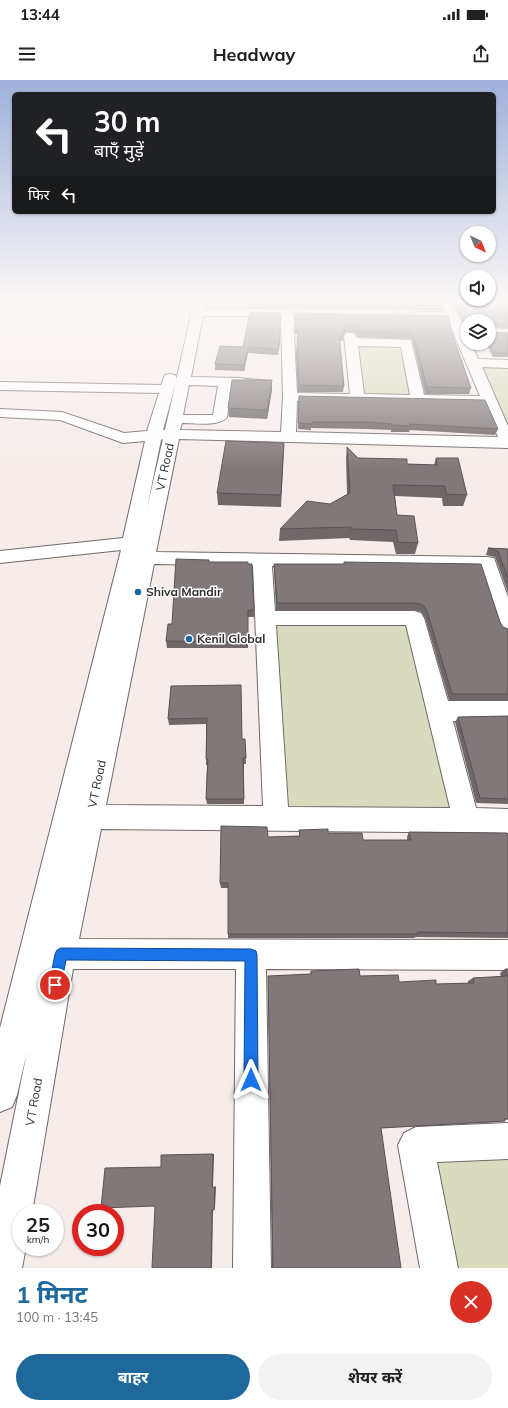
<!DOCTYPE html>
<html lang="hi">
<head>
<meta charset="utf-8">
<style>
  :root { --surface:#fff; --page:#f2f2f2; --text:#202124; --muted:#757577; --accent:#1e689b }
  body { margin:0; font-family:Mulish,"Noto Sans Devanagari",sans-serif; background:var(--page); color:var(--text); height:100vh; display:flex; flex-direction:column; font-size:15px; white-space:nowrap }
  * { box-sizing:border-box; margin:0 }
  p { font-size:13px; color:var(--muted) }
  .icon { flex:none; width:22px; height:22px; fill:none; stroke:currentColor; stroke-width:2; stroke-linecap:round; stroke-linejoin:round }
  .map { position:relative; height:1188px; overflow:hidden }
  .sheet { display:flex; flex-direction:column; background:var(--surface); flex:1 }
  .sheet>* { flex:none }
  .hud { position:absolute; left:12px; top:12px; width:484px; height:122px; border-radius:6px; box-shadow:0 1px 3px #0004; background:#202124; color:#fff; overflow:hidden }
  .needle { width:26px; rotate:137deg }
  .fabs { position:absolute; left:460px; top:146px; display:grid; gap:8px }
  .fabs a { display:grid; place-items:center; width:36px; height:36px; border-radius:50%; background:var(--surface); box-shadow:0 1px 3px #0004; font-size:20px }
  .speed { position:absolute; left:12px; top:1124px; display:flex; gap:8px; font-size:20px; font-weight:700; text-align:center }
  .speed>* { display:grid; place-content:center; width:52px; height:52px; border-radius:50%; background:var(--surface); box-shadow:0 1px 3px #0004; line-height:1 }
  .speed small { font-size:10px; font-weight:400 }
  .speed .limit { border:6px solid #d22; background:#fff; color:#111 }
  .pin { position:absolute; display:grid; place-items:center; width:34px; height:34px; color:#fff; margin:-17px; border:2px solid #fff; border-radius:50%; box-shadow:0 1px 4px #0007 }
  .me { position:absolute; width:44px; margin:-22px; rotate:0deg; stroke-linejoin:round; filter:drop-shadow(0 0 3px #0008) }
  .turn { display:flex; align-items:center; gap:14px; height:84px; padding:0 16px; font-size:18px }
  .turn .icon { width:52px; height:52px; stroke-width:2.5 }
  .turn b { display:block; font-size:28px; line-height:34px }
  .then { display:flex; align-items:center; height:38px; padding:0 16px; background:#0003; gap:8px; font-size:15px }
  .round { display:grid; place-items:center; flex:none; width:42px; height:42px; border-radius:21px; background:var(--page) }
  .headline { display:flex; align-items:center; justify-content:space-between; height:68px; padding:0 16px }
  h1 { font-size:24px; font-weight:700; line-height:30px; color:var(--accent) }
  .cta { display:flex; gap:8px; margin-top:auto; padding:8px 16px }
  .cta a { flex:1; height:46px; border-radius:24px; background:var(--accent); color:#fff; font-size:16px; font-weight:700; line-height:46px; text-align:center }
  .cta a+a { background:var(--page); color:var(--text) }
  .status { display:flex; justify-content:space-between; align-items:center; height:28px; padding:0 20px; background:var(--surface); direction:ltr }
  .status svg { height:11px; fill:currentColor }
  header { display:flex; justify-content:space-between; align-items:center; height:52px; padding:0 16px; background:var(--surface); font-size:18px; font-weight:700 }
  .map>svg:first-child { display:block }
  .green { fill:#dadabf }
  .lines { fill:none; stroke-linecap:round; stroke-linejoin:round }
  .minor-casing { stroke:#716966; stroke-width:2 }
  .minor { fill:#fff; fill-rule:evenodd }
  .wall { fill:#6f6768 }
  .shaded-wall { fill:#5a5455 }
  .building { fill:#817879; stroke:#5a5455 }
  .route { fill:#1a73e8; stroke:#114b97 }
  .poi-dot { fill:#1e689b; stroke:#fff; stroke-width:1.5 }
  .labels { text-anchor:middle; stroke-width:3; stroke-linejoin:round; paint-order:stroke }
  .street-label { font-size:12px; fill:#322f2d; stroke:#fff }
  .poi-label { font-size:12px; font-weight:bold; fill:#322f2d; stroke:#fff; text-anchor:start }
</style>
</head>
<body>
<div class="status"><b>13:44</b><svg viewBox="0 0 49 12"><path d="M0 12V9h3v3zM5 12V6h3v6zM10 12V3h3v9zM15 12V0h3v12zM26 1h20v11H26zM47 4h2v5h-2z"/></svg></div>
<header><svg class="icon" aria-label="menu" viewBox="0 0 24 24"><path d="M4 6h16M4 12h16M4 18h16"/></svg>Headway<svg class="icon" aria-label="share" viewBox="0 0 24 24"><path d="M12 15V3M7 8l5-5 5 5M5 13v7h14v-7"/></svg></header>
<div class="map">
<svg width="508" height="1188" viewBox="0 0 508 1188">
  <rect width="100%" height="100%" fill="#f6edea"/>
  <g class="green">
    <path d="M350,256l57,7 11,55 -61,-1z"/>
    <path d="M473,283l35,1v78z"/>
    <path d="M265,538h149l52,201 -190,-1z"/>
    <path d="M508,1061v127h-69l-23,-123z"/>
  </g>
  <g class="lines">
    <g class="minor-casing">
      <g id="minor">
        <path d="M194,222h12l-2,7h76l11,2 2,3 4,79 53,1 -6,-58 2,-3h8l3,5 54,2 13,55 56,1 -32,-76h-30l-4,-1 -2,-3 2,-3 4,-1h27l-3,-10 11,1 14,32v8h4l7,16 30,1v8l-26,-1 26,59v22l-329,-9 -23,113 331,5 7,1 14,39v38l-7,-3 -3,-5 -18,-58 -208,-3 3,45h139l7,2 3,5 24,83h60v20h-55l23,87 32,1v24l-407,-4 -22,110 429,1v30l-242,-1 5,299h-38l3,-299h-163l-41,244h-11v34h5l-4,21h-22v-82l27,-134 -10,43 -5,12 -12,5v-84l121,-478 -121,13v-12l123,-13 22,-97 -22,2 -63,-23 -60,-3v-8l62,3 62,21 23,-2 12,-38 -159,-3v-8l161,3 4,-10 5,-1 5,1 2,3 -14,52h2zM203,236h78l2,81 -2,35 -101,-2 2,-7c11,0 38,4 45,-6l4,-28 31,-1 5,-1 2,-3 -2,-3c-9,-2 -18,-1 -27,-3l-49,-1zM358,266l43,1 9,48 -46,-1zM189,305l29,1 -5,29h-30zM297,321l187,3 14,33 -202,-5zM163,359l-16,69 14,-68zM154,484l99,2 10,240 -157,-1zM276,545h130l44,183 -162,-1z"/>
        <path d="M394,222h12l2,14 -2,3h-8z"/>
        <path d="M489,248l19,1v8l-19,-1z"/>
        <path d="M508,1043v36l-71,3 21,106h-38l-22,-123 6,-12 12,-6z"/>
      </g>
    </g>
    <use href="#minor" class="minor"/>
  </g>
  <g class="wall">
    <path d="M225,222h218l1,4 -1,4 -196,-2v-4l-22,-1z"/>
    <path d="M453,222h55v26l-19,-1v5l19,1v24h-15l-7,-14h3v-22h-22v2h-4z"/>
    <path d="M295,233l158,23 18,52 -2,6h-44l-13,-55 -54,-2 -4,-5h-9l-1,2 -1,7h-3l4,45 -1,6h-45l-2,-37 2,-21h-3z"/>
    <path d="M280,256v6l-2,13 -30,-2 -4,18 -29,-1v-6l28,-17z"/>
    <path d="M272,300v9l-5,30 -38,-2 -1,-9z"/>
    <path d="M299,316l199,33 -3,6 -85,-5 -1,2h-18v-2l-25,-1 -55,-1v2l-13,-1z"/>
    <path d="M284,363l-3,64 -63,-2 -1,-12z"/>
    <path d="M347,367l11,11 49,6 27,1 2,-7 31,37 -4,11h-20l-1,-8 -47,-2 2,19 21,28 -3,11h-19l-3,-12 -43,-2 -1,-2 -70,3 1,-12 50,-25 17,-10 -1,-36z"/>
    <path d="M488,468l20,1v44l-13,-36 -9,-2z"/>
    <path d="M209,482l45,48v7h-6v31h-81l-1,-7 6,-17z"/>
    <path d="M344,482l156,60 3,5 5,2v71h-59l-24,-82 -4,-6 -7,-2h-138l-2,-39v-7h70z"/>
    <path d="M171,606l71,53h3l1,25h-2v40h-37l-1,-5 1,-34h-1v-41l-37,1 -1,-6z"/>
    <path d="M508,636v88l-32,-1 -21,-81 3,-5z"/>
    <path d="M299,750l29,3 35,7h44v-3l2,-5 99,3v103l-92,-1 -2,1h-186v-50h-7l-1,-5 48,-46 31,-1z"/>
    <path d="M505,889h3v150l-4,1 1,1 -6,1 -118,6 20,140h-129l-4,-292 42,-2 1,-3 49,5 39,6 37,2 32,-1v-2l5,-3 28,-1 -1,-4z"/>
  </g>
  <g class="shaded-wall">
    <path d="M345,246v6l-2,3v-5z"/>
    <path d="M280,256v6l-2,13v-6z"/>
    <path d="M248,267v6l-4,18v-6z"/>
    <path d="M272,300v9l-5,30v-9z"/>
    <path d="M213,1074h1l-1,32 -1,1z"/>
    <path d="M216,1106l-1,22 -1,2 1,-23z"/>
    <path d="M213,1128l-1,60h-1l1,-58z"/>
  </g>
  <g class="building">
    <path d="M247,222h196l1,4 -197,-2z"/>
    <path d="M456,222h52v21l-19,-1v10l19,1v20h-14l-5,-11v-21h-9l-2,-3h-14z"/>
    <path d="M250,232l30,1v23l-2,13 -30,-2 -4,18 -29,-1 5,-18 23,1z"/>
    <path d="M295,233l153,3 5,20 18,52 -44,-1 -14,-54 -54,-2 -4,-5h-10l-2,4 1,5h-5l5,51 -45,-1 -2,-36 1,-21h-2z"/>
    <path d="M232,300h40l-5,30 -39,-2z"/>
    <path d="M299,316l186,4 13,29 -88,-5 1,2 -18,-1 -1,-1 -25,-2h-55v2l-14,-1z"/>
    <path d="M226,361l58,2 -3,52 -64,-2z"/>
    <path d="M347,367l11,11 49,1v5l30,1 -1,-7h22l9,37 -21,-1 -1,-8 -52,-1 4,30 17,1 4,27 -20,-1 -2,-12 -45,-1v-2l-71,2 27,-28 23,3 20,-11z"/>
    <path d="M488,468l20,1v29l-10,-27z"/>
    <path d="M176,479l33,1v2h39v2h4l2,46h-6v32l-82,-1 2,-17h4z"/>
    <path d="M344,482l137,2 19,58 3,5 5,2v65h-56l-25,-83 -4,-6 -7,-2h-139l-3,-39h70z"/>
    <path d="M241,605l1,54h3l1,19h-3l1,41h-38l2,-40h-2l1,-41 -39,1 3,-33z"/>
    <path d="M508,636v83l-28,-1 -22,-81z"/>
    <path d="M221,746l46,1 1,10 32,-1 -1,-6 29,-1v4h34l1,7h48l-2,-8 98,1 1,2v98l-91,-1 1,2h-190v-51h-8z"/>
    <path d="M359,889l1,7 38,-1 1,7 37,-2v4l38,-1 -1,-5 34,-2 -2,-7h3v150h-4l1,2 -124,7 20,140h-128l-5,-292 43,-2v-3z"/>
    <path d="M213,1074l-1,33h3l-1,23h-2l-1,58h-59l3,-62 -54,2 4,-40 56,-1v-12z"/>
  </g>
  <linearGradient id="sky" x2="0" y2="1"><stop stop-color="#9fb0da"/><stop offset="0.57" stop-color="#fbf7f6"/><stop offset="1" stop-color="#fbf7f6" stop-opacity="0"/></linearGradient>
  <rect width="508" height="388" fill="url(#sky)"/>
  <path class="route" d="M61,868l190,1 5,2 1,4 1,125 -2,5 -5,2 -4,-2 -3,-5 1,-119 -179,-1 -6,30 -5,2 -4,-2 -2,-5 6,-31 2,-4z"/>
  <g class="poi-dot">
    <circle cx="138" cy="512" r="4"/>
    <circle cx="189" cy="559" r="4"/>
  </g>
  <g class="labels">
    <g class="street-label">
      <text transform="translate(165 387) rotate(-78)" y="4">VT Road</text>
      <text transform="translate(97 704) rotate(-78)" y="4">VT Road</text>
      <text transform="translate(34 1022) rotate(-80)" y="4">VT Road</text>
    </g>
    <g class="poi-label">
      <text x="146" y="516">Shiva Mandir</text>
      <text x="197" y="563">Kenil Global</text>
    </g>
  </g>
</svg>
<div class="fabs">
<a><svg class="needle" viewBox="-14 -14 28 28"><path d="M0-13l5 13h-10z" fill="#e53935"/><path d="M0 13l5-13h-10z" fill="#757577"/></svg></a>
<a><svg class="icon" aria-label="sound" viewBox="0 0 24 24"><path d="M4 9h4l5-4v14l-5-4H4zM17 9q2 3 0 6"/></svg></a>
<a><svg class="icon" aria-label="layers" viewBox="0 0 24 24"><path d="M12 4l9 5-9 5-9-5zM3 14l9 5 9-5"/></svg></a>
</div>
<div class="speed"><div>25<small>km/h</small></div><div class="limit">30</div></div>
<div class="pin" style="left:55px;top:905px;background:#d93025"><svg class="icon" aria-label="arrive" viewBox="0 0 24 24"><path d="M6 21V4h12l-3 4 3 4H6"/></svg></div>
<svg class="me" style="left:251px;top:1000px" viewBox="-20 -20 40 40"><path d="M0-17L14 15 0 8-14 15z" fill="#1a73e8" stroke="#fff" stroke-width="4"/></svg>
<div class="hud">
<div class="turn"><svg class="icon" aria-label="left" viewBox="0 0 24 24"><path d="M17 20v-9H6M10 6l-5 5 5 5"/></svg><div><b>30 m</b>बाएँ मुड़ें</div></div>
<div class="then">फिर<svg class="icon" aria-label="left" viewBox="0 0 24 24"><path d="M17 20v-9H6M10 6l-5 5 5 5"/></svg></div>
</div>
</div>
<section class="sheet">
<div class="headline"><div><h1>1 मिनट</h1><p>100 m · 13:45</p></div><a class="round" style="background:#d93025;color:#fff"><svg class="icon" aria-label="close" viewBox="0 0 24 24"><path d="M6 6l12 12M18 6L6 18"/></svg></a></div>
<div class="cta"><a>बाहर</a><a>शेयर करें</a></div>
</section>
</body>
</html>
